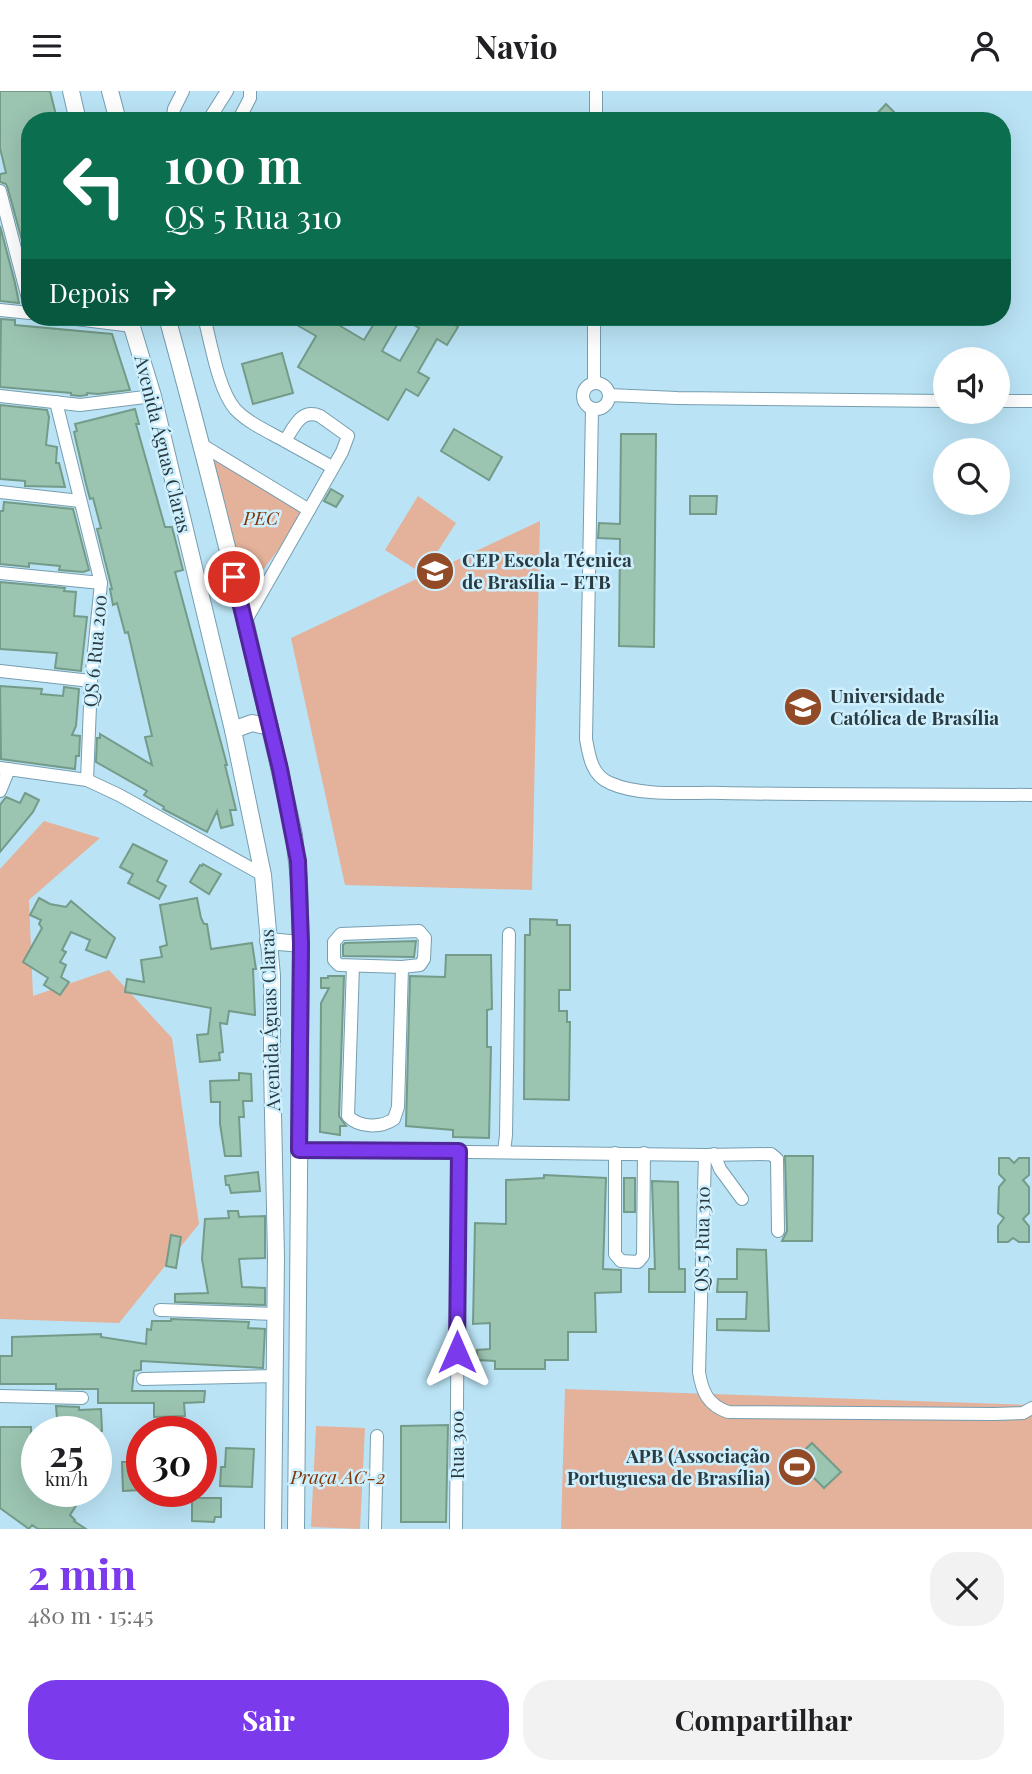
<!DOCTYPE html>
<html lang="pt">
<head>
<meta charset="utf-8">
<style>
  :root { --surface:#fff; --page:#f2f2f2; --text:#202124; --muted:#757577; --accent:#7c3aed }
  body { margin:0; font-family:"Playfair Display",serif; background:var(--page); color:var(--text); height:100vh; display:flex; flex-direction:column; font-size:26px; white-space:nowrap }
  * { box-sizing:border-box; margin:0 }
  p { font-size:23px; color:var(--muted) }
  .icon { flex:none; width:38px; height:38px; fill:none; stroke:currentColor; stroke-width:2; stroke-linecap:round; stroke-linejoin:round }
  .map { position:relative; height:1438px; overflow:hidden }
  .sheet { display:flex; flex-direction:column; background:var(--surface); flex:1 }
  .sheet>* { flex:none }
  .guide { position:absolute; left:21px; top:21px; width:990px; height:214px; border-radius:28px; box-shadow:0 7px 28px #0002; background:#0b6e4f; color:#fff; overflow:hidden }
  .fabs { position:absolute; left:933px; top:256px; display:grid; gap:14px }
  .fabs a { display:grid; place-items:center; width:77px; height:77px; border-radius:50%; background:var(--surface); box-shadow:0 7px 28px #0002; font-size:35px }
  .speed { position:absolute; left:21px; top:1325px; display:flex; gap:14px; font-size:35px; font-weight:700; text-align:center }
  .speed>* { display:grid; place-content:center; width:91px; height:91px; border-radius:50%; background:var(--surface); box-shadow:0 7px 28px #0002; line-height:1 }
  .speed small { font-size:18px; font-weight:400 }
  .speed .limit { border:10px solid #d22; background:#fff; color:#111 }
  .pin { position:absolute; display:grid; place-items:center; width:60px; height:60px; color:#fff; margin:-30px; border:4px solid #fff; border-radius:50%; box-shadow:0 2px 7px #0007 }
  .me { position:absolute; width:77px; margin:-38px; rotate:0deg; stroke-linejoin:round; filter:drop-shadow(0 0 5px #0008) }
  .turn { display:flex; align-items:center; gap:24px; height:147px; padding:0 28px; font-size:32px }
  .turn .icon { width:91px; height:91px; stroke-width:2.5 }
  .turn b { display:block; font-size:49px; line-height:60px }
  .then { display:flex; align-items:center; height:66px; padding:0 28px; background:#0003; gap:14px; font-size:26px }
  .round { display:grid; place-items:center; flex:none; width:74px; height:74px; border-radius:28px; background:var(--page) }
  .head { display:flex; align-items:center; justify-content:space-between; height:119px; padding:0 28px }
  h1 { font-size:42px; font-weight:700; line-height:52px; color:var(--accent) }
  .primary-button { display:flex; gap:14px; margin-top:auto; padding:14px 28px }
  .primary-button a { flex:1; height:80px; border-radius:28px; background:var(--accent); color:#fff; font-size:28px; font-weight:700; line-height:80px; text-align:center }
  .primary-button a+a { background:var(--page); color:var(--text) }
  header { display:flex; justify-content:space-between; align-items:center; height:91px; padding:0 28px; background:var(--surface); font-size:32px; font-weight:700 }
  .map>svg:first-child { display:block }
  .green { fill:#e4b19a }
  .building { fill:#9bc4b1; stroke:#749b89; stroke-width:2; fill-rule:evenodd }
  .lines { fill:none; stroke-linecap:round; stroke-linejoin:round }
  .minor-casing { stroke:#769eaf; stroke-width:14 }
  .major-casing { stroke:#769eaf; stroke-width:18 }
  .minor { stroke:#fff; stroke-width:12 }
  .major { stroke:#fff; stroke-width:16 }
  .route-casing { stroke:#51269a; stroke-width:18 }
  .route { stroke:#7c3aed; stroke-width:12 }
  .labels { text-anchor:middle; stroke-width:5; stroke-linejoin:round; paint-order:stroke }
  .street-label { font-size:19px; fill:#2a3b42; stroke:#cef0fe }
  .park-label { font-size:19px; font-style:italic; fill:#823606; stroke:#cef0fe }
  .poi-label { font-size:19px; font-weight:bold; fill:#2a3b42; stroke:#cef0fe; text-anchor:start }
</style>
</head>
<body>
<header><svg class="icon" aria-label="menu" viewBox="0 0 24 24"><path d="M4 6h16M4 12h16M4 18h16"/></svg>Navio<svg class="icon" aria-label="person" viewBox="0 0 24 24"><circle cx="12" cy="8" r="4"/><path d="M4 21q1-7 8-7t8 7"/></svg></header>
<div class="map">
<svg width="1032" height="1438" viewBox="0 0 1032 1438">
  <rect width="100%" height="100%" fill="#bae4f6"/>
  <g class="green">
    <path d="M211,360l98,59 -63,82z"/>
    <path d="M418,405l38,27 -33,51 -38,-24z"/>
    <path d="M540,430l-8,369 -187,-5 -54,-247z"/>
    <path d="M44,730l56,17 -71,62 4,96 76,-26 63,68 27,186 -80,99 -119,-4v-450z"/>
    <path d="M565,1298l467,16v124h-471z"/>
    <path d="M316,1335l49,2 -5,101 -49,-2z"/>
  </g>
  <g class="building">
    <path d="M0,0h50l6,24 -6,1 1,5h-21v149l-22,-81 -2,-5 -6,-2v-8l6,-1 -6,-25z"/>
    <path d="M886,13l11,11 -5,6h-22z"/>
    <path d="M0,135l15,57 4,20 -19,-2z"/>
    <path d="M283,226h42l39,23 14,-23h63l17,10 -11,18 -10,-6 -19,33 11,6 -11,18 -12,-7 -18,31 -90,-53 18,-31zM401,227l18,10 -19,33 -18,-10z"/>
    <path d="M1,228l14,1v5l97,9 18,56 -32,4 -11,-1v2l-7,1 -9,-1v-2l-71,-6z"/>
    <path d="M282,262l11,40 -40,11 -11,-40z"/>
    <path d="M0,314l47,5 2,7 -3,28 11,2 -1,16h3l6,24 -40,-1v-5l-25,-2z"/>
    <path d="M135,318l4,15h-3l29,103h7l11,43 -8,2 52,193h-2l11,45h-6l3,15 -12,3 -4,-17 -10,21 -44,-23 1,-2 -20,-12 3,-4 -51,-29 1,-24h3v-4l52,31 -7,-28 7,-1 -24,-104 -3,1 -8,-30 -4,2 -3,-16h2l-15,-60 4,-1 -8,-30 -3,1 -4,-15 -12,-52 3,-1 -2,-7z"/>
    <path d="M454,338l48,28 -13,23 -48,-29z"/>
    <path d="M621,343h35l-2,213 -35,-1 1,-107 -22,-1 1,-15 21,1z"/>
    <path d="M331,398l12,7 -7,11 -12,-6z"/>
    <path d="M690,405h27l-1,18h-26z"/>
    <path d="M4,411l69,7 16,61 -6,2 -24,-2 1,-4 -31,-3v4l-29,-3v-53h3z"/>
    <path d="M0,491l65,6 -1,3 12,1 -2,24 13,1 -6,54 -26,-3 2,-15 -57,-4z"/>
    <path d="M0,595l42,3 -1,5 22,2 1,-9 15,2 -3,37 -4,9 8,1 -1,20h-3l-1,13 -74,-10z"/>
    <path d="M25,702l14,7 -6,12 -33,40v-47l6,-8 14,6z"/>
    <path d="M133,753l34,17 -10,20 9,5 -7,13 -31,-16 5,-9 -13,-7z"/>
    <path d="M203,773l18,10 -12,20 -19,-12 10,-17 2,1z"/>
    <path d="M39,807l11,6 16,3 5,-6 44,37 -9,20 -20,-8 4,-10 -19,-8 -9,18 4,2 -6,10 6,3 -5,12 8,5 -9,13 -16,-10 4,-7 -25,-16 19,-34 -3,-4 2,-4 -11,-5z"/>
    <path d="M197,807l4,20 3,6h3l4,25 41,-6 4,26h-3l2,46 -26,-4 -2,13 -7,-1 3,29 -4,1 1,7 -20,2 -3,-27 11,-1 3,-26 -86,-16 2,-13 17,3 -3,-22 21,-3 -2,-10 7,-2 -7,-40z"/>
    <path d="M530,828l27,1v5h13v65h-11v21h8v11h3l-1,78 -45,-1 1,-164h5z"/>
    <path d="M416,850l-2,16 -71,-1v-11l2,-2z"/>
    <path d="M446,864h45l1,54 -5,1v37h4l-2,91 -36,-1v-7l-47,-4 4,-150 35,1z"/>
    <path d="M328,885h16l-5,140 7,10h-6v9l-20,-3 1,-129 8,-15h-8v-10h7z"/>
    <path d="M239,982l12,1 1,27h-9l1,16h-5l2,39h-16l-5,-32v-22h-9l-1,-21 29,-1z"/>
    <path d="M785,1065h28l-1,85h-30l5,-10z"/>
    <path d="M999,1067h10l5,5 5,-5h10v17l-6,5 6,7v26l-6,6 6,7v16h-10l-6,-4 -5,4h-10v-16l6,-8 -6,-5 1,-26 6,-7 -6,-6z"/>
    <path d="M258,1081l2,19 -29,2 -2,-8h-3l-1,-9z"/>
    <path d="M544,1084l62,3 -3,91 18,1v22l-26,1 1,39h-28v28h-23v9h-50v-8l-18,-1v-10l13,-1v-26l-17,1 2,-101 31,1v-44l38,-2z"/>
    <rect x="624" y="1087" width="11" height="34"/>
    <path d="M652,1090l26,1 1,87h6v23h-36v-23h6z"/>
    <path d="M228,1120h10l1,6 26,-1v42l-26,1 3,28 23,1v17l-90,-3v-8l33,-1 -6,-34 3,-40 24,-1z"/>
    <path d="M171,1144l10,2 -5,31 -10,-2z"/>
    <path d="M737,1158l29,1 3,81 -52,-1v-11h29l1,-27h-30l1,-13h19z"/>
    <path d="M171,1228l78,3 -1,6 17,1 -2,39 -122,-7v9l-7,1 -2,20h73l-1,11 -20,1 1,13 -31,1v-14h-56v-14h-42v-5h-56v-28h12v-19l89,-3v3l45,7 1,-15 4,1 1,-9h19z"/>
    <path d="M56,1315l23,1v3l22,-1 1,22h-44z"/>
    <path d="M448,1334l-2,97h-45v-96z"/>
    <path d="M0,1336h31l1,41h5v23h44v7l-11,17 5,5 -1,1 12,8h-48l-6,-4 -3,4 -29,-21z"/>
    <path d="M812,1352l29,29 -17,16 -29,-29z"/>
    <path d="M226,1357l28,1 -2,38 -32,-1 1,-19h4z"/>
    <path d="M122,1371h20v28l-19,1z"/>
    <path d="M192,1407h29v19h-6l-1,5 -22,-1z"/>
  </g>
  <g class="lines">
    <g class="minor-casing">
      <g id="minor">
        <path d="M172,30l2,-12 9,-18"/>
        <path d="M208,30l19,-30"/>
        <path d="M238,30l12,-23v-7"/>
        <path d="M303,30l1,-1"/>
        <path d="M596,30v-30"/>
        <path d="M0,100l30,115"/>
        <path d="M0,219l30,3"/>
        <path d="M60,226l72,9"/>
        <path d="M204,226c7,26 14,72 31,92 13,14 34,23 50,32"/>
        <path d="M594,292v-66"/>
        <circle cx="596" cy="305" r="13"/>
        <path d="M609,304l68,3 268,3"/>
        <path d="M0,305l80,9 73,-9"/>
        <path d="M998,310h34"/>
        <path d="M56,311l45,181 -10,98 -4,99"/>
        <path d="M592,318l-6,330c3,17 6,37 24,44 31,14 78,9 112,10 103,2 207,1 310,2"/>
        <path d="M202,354l107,65 -64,112"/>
        <path d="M0,401l80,9"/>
        <path d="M309,419l33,-58 6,-16 -28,-20c-19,-8 -26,11 -35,25l47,26"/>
        <path d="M0,482l101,10"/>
        <path d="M0,580l91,10"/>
        <path d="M0,677l87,12 32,15 144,80"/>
        <path d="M0,700l9,-22"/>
        <path d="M419,840l6,7 -1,21 -4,6 -18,2 -63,-2 -5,-5v-18l7,-8z"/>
        <path d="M353,875l-5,150c11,12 33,12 46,3l4,-12 4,-140"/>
        <path d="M299,1059l406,5 -6,217c3,20 9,33 29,40l266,2 29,-1 9,-5"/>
        <path d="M504,1061l2,-17 3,-201"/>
        <path d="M615,1062v101l6,7 17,1 5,-6 1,-103"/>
        <path d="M714,1063l6,15 22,30"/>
        <path d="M705,1064l66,-1 6,5 1,72"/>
        <path d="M160,1219l116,4"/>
        <path d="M143,1288l133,-3"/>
        <path d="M0,1305l82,2"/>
        <path d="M375,1438l2,-93"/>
        <path d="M456,1438l3,-378"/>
      </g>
    </g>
    <g class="major-casing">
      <g id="major">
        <path d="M71,0l7,30"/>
        <path d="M110,0l8,30"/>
        <path d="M129,226l24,79 80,334 30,145 9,101v90l4,191 -3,272"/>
        <path d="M167,226c47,171 89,344 127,518l5,45 2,64 -5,585"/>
        <path d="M233,639l19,-7 18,4"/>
        <path d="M268,850l33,3"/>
      </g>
    </g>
    <use href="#minor" class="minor"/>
    <use href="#major" class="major"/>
  </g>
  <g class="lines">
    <g class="route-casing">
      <path id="route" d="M234,486l46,192 18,92 3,83 -2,206 160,1 -2,201"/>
    </g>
    <use href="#route" class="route"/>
  </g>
  <defs>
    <g id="university-disc" transform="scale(2.0125)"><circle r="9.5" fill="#924a27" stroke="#cef0fe"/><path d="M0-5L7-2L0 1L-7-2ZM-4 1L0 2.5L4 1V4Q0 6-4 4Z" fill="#fff"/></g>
    <g id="stadium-disc" transform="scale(2.0125)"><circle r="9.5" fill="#924a27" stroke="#cef0fe"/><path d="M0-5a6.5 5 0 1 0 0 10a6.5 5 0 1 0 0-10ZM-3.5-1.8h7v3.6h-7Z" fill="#fff"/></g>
  </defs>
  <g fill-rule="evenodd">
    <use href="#university-disc" x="435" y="480"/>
    <use href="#university-disc" x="803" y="616"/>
    <use href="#stadium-disc" x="797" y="1376"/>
  </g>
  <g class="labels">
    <g class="street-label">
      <text transform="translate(163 353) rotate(76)" y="7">Avenida Águas Claras</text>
      <text transform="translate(95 560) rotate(-85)" y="7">QS 6 Rua 200</text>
      <text transform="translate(270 929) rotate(-92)" y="7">Avenida Águas Claras</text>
      <text transform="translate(702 1148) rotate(-89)" y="7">QS 5 Rua 310</text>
      <text transform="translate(457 1354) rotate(-90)" y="7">Rua 300</text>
    </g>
    <g class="park-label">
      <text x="261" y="434">PEC</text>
      <text x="338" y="1393">Praça AC-2</text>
    </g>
    <g class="poi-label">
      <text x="462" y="476">CEP Escola Técnica<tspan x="462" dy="22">de Brasília - ETB</tspan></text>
      <text x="830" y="612">Universidade<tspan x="830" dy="22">Católica de Brasília</tspan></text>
      <text x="770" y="1372" text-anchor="end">APB (Associação<tspan x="770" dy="22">Portuguesa de Brasília)</tspan></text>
    </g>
  </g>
</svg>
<div class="fabs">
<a><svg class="icon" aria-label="sound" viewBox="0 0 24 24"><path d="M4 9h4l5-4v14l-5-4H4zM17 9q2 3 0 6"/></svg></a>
<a><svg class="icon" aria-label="search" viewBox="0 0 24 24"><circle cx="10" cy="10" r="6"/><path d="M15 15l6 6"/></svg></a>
</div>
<div class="speed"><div>25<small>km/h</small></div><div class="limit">30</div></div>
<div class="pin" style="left:234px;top:486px;background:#d93025"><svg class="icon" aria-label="arrive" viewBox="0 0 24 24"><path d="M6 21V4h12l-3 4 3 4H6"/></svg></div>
<svg class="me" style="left:457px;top:1261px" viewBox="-20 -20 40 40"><path d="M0-17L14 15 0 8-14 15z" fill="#7c3aed" stroke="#fff" stroke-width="4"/></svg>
<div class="guide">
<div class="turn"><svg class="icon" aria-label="left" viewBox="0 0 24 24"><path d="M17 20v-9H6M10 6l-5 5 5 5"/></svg><div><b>100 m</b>QS 5 Rua 310</div></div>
<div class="then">Depois<svg class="icon" aria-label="right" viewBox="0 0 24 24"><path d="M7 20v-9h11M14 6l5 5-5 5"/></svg></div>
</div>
</div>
<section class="sheet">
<div class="head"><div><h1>2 min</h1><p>480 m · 15:45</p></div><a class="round"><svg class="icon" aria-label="close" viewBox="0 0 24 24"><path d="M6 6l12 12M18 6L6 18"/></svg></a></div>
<div class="primary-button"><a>Sair</a><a>Compartilhar</a></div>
</section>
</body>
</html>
